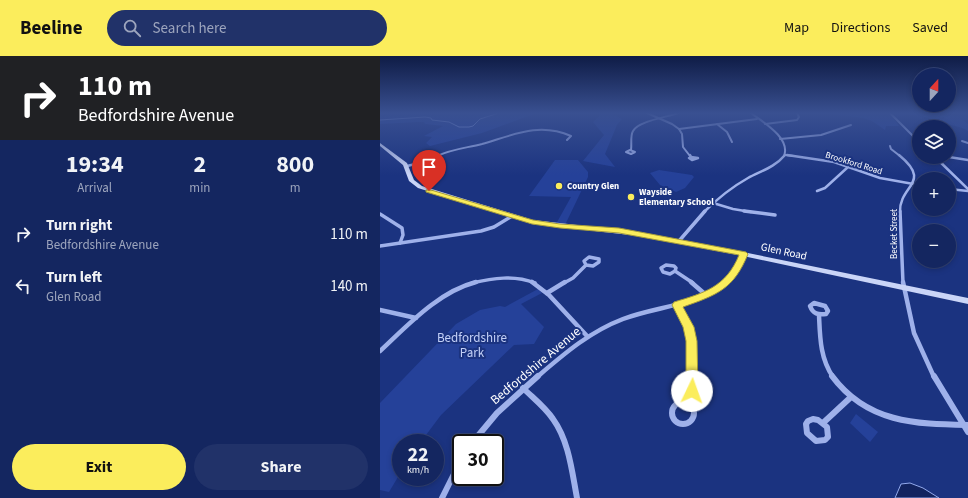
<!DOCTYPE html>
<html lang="en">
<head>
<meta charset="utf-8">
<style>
  :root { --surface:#142660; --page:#213269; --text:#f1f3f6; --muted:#9da5bd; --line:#334375; --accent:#fbed5c }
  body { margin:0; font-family:"Source Sans 3",sans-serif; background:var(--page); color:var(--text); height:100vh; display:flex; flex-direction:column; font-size:15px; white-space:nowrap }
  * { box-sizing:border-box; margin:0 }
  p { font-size:13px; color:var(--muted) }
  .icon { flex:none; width:22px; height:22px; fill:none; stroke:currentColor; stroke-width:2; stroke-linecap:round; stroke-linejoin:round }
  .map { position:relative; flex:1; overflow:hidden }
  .drawer { display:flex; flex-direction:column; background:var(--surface); width:380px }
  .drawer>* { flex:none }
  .guide { background:#202124; color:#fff; overflow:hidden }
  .needle { width:26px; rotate:21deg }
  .controls { position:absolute; left:532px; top:12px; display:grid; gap:8px }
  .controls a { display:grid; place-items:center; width:44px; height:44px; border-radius:50%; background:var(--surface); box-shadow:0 2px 6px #0003,0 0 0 1px var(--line); font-size:20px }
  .speed { position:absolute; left:12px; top:378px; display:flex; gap:8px; font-size:20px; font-weight:700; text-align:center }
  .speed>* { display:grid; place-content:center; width:52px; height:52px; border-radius:50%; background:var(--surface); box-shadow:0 2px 6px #0003,0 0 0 1px var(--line); line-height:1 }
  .speed small { font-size:10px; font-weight:400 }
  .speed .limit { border:2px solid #111; border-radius:6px; background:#fff; color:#111 }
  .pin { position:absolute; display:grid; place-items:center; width:34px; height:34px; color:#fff; margin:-41px -17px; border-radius:50% 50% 50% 0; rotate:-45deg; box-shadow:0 0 4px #0007 }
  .pin .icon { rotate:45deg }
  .me { position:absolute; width:44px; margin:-22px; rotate:3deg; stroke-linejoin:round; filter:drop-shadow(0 0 3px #0008) }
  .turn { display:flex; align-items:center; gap:14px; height:84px; padding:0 12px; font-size:18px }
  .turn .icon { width:52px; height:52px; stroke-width:2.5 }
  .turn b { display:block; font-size:28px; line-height:34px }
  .eta { display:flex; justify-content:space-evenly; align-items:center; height:68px; text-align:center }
  .eta b { font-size:24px; font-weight:700; line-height:28px }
  .primary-button { display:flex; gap:8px; margin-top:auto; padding:8px 12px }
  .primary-button a { flex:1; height:46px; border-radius:24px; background:var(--accent); color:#111; font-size:16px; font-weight:700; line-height:46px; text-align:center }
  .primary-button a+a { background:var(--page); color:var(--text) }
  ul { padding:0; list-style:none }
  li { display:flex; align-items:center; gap:12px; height:52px; padding:0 12px }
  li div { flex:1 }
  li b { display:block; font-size:15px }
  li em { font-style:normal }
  header { display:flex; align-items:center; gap:24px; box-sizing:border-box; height:56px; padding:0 20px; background:var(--accent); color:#111 }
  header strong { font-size:19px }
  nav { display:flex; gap:22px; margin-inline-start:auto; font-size:14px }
  .search { width:280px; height:36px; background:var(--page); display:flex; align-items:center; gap:10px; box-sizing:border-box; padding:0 14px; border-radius:22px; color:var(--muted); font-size:15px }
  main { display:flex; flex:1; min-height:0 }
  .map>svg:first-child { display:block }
  .green { fill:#254199 }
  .water { fill:#12235f; stroke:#92a9ec }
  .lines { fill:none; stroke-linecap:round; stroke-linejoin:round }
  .stream { stroke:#92a9ec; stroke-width:1 }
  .street-far4 { stroke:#9fb1ea; stroke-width:2 }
  .street-far3 { stroke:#9fb1ea; stroke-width:2.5 }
  .street-far2 { stroke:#9fb1ea; stroke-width:3.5 }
  .street-far1 { stroke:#9fb1ea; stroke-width:4.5 }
  .street { stroke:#9fb1ea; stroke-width:6 }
  .secondary { fill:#cad5f7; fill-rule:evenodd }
  .route { fill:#fbed5c; stroke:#a39a3c }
  .poi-dot { fill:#fbed5c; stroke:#1b3380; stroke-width:1.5 }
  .labels { text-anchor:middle; stroke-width:4; stroke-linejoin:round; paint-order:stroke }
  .far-street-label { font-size:9px; fill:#fff; stroke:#1b3380 }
  .far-poi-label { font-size:9px; font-weight:bold; fill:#fff; stroke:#1b3380; text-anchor:start }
  .street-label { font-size:11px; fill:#fff; stroke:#1b3380 }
  .near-park-label { font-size:13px; fill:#c3d0f7; stroke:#1b3380 }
  .near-street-label { font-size:13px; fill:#fff; stroke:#1b3380 }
</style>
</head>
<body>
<header>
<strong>Beeline</strong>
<div class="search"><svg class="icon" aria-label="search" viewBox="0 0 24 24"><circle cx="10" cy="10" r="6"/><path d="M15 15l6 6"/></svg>Search here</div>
<nav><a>Map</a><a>Directions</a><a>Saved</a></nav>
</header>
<main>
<section class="drawer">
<div class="guide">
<div class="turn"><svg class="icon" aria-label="right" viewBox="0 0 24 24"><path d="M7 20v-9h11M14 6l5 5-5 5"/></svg><div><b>110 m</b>Bedfordshire Avenue</div></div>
</div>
<div class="eta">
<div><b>19:34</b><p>Arrival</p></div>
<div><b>2</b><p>min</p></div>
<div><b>800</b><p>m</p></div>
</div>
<ul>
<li><svg class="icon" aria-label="right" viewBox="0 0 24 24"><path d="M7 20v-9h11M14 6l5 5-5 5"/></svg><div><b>Turn right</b><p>Bedfordshire Avenue</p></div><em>110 m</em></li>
<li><svg class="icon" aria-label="left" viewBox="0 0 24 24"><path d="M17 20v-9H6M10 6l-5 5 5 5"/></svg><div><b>Turn left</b><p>Glen Road</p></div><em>140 m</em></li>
</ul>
<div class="primary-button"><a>Exit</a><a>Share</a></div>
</section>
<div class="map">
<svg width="588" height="442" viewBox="0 0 588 442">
  <rect width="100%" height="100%" fill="#1b3380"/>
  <g class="green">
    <path d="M0,57h157l-55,20 -52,13 -4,-3 6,-6 -8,-1 19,-10 -18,-2 -1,-2h-6l-38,2z"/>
    <path d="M222,57h9l11,6 -5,6 -12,29 10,13 -32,-6 21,-26 -11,-13z"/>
    <path d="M441,57h69l9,13h-13l-1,4 -13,-9 -9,-3z"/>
    <path d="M514,57l58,2 16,-2v7h-5l5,4v7c-8,-5 -15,-5 -24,-8 -17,-4 -29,-12 -47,-6z"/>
    <path d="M175,104h23l10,12v5l-23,48 -9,-1 15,-27 -42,-1z"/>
    <path d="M279,114l33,5 2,2 -9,11 -9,4 -16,-7 -10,-12z"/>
    <path d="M158,233l4,4 -21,11 23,23 -10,17 -20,1 -73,70 -21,28h-19v29l-12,20 -9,-2v-87l76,-79 24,-14 20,-4 5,1z"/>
    <path d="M476,358l22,18 -8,10 -20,-19z"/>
  </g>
  <path class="water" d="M530,427l13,5 16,10h-44l6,-14z"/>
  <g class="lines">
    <path class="stream" d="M0,64l45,-3 6,1 1,2 17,2 10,5h10l4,-1 7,-7 19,-6"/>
    <g class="street-far4">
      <path d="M267,57l25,11 7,5 3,5 1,13 7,9"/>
      <path d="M371,57c12,9 40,25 33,43"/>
      <path d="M510,57l29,29"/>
      <path d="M337,68l10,8 5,10"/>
      <path d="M385,68l32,-4 2,-3 -2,-4"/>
      <path d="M299,73l78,-10"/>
      <path d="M400,83l41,-4 30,-10"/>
      <path d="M582,85l6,2"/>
      <path d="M510,90l1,3 9,7"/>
      <path d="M250,94l5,2 -4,2 -5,-2z"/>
      <path d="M251,94c1,-6 -1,-14 2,-19 5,-10 35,-14 45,-18"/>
      <path d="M405,99l9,1"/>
      <path d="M57,100c15,-7 29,-8 45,-12 31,-9 57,-22 89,-8l-4,4"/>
    </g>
    <g class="street-far3">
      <path d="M310,99l1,2"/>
      <path d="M407,99l47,7 46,16 39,7"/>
      <path d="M519,99c34,28 0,30 1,57"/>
      <path d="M311,101l7,1 -6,2 -3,-2z"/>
      <path d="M555,101l33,32"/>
      <path d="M569,101l19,3"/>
      <path d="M27,110l21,-5 11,-6"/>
      <path d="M569,133l19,2"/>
      <path d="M437,135l8,-3 23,-21"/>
      <path d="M333,147l20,6 18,3"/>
      <path d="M324,156c13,-13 28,-25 44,-34 13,-7 27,-11 37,-23"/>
    </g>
    <g class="street-far2">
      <path d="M364,155l31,4"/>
      <path d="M520,155l3,72"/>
      <path d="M0,158l22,14 1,7 -3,8"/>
      <path d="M299,185l26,-30"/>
      <path d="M0,190l101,-15 13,-4 18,-11"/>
      <path d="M209,201l10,2v3l-6,4 -7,-1 -2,-4z"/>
      <path d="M286,209l8,1 2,2 -1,3 -5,3 -7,-2 -2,-4z"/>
      <path d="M295,215l18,12"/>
      <path d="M92,227c21,-5 42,-8 63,0"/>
      <path d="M184,227l9,-5 13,-13"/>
      <path d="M345,227l11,-11 7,-18"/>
    </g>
    <g class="street-far1">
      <path d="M152,226l17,13 38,41"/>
      <path d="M311,226l15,13"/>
      <path d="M523,226l11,51 20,44"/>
      <path d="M167,237l18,-11"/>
      <path d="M434,247l11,3 3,5 -2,3c-8,1 -13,0 -16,-8z"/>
      <path d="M297,249c13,23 18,45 16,72"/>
      <path d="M0,254l36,8"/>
      <path d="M439,259c1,22 1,43 14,62"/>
      <path d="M0,295c28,-26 58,-59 96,-69"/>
      <path d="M157,321c27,-23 52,-45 86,-58 34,-13 74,-13 104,-37"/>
    </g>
    <g class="street">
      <path d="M452,320c35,47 83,48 136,49"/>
      <path d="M554,320l34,56"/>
      <path d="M143,332c10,10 22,19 30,31 16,22 19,53 24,79"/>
      <circle cx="303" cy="357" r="11"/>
      <path d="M307,347l6,-27"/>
      <path d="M433,363l5,1 9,7 1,10 -3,3 -9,1 -9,-8 -1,-9 2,-3z"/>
      <path d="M443,367l28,-26"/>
      <path d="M92,387l25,-30 41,-37"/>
      <path d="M62,442l19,-38"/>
    </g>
    <path class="secondary" d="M0,87l27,20 7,17 8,6 111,34 106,12 104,20 225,46v6l-225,-48 -104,-20 -107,-12 -114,-36 -9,-7 -6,-16 -23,-19z"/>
  </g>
  <linearGradient id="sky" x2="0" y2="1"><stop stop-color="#0f1c46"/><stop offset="0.48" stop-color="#395091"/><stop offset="1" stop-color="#395091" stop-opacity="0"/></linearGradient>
  <rect width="588" height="119" fill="url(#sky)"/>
  <path class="route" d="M46,134h5l102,30 27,4 59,4 127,24 2,2c-14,35 -31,41 -65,53l11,20 3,14 1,50 -2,4 -4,1 -5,-1 -1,-4v-50l-3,-14 -11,-22 2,-3c30,-9 52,-15 65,-47l-120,-22 -59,-5 -28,-4 -106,-32z"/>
  <g class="poi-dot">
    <circle cx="179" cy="130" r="4"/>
    <circle cx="251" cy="141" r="4"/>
  </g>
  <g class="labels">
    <g class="far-street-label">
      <text transform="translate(474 107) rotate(17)" y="3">Brookford Road</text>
      <text transform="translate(514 178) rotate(-90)" y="3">Becket Street</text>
    </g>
    <g class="far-poi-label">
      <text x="187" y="133">Country Glen</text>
      <text x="259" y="139">Wayside<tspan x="259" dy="10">Elementary School</tspan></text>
    </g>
    <g class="street-label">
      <text transform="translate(404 195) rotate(12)" y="4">Glen Road</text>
    </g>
    <g class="near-park-label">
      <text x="92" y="286">Bedfordshire<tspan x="92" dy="15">Park</tspan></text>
    </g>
    <g class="near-street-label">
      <text transform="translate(155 309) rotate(-40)" y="5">Bedfordshire Avenue</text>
    </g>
  </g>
</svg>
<div class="controls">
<a><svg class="needle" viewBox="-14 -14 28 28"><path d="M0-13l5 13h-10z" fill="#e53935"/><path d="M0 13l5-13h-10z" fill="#9da5bd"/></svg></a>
<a><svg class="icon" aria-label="layers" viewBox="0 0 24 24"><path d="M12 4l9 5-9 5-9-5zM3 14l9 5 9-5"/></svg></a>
<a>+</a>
<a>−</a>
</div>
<div class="speed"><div>22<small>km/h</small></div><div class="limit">30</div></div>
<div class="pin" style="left:49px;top:135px;background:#d93025"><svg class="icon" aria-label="arrive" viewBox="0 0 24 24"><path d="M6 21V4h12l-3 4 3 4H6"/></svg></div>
<svg class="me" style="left:312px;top:335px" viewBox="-20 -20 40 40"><circle r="19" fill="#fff"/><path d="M0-13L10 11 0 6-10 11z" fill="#fbed5c"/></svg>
</div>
</main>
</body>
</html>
